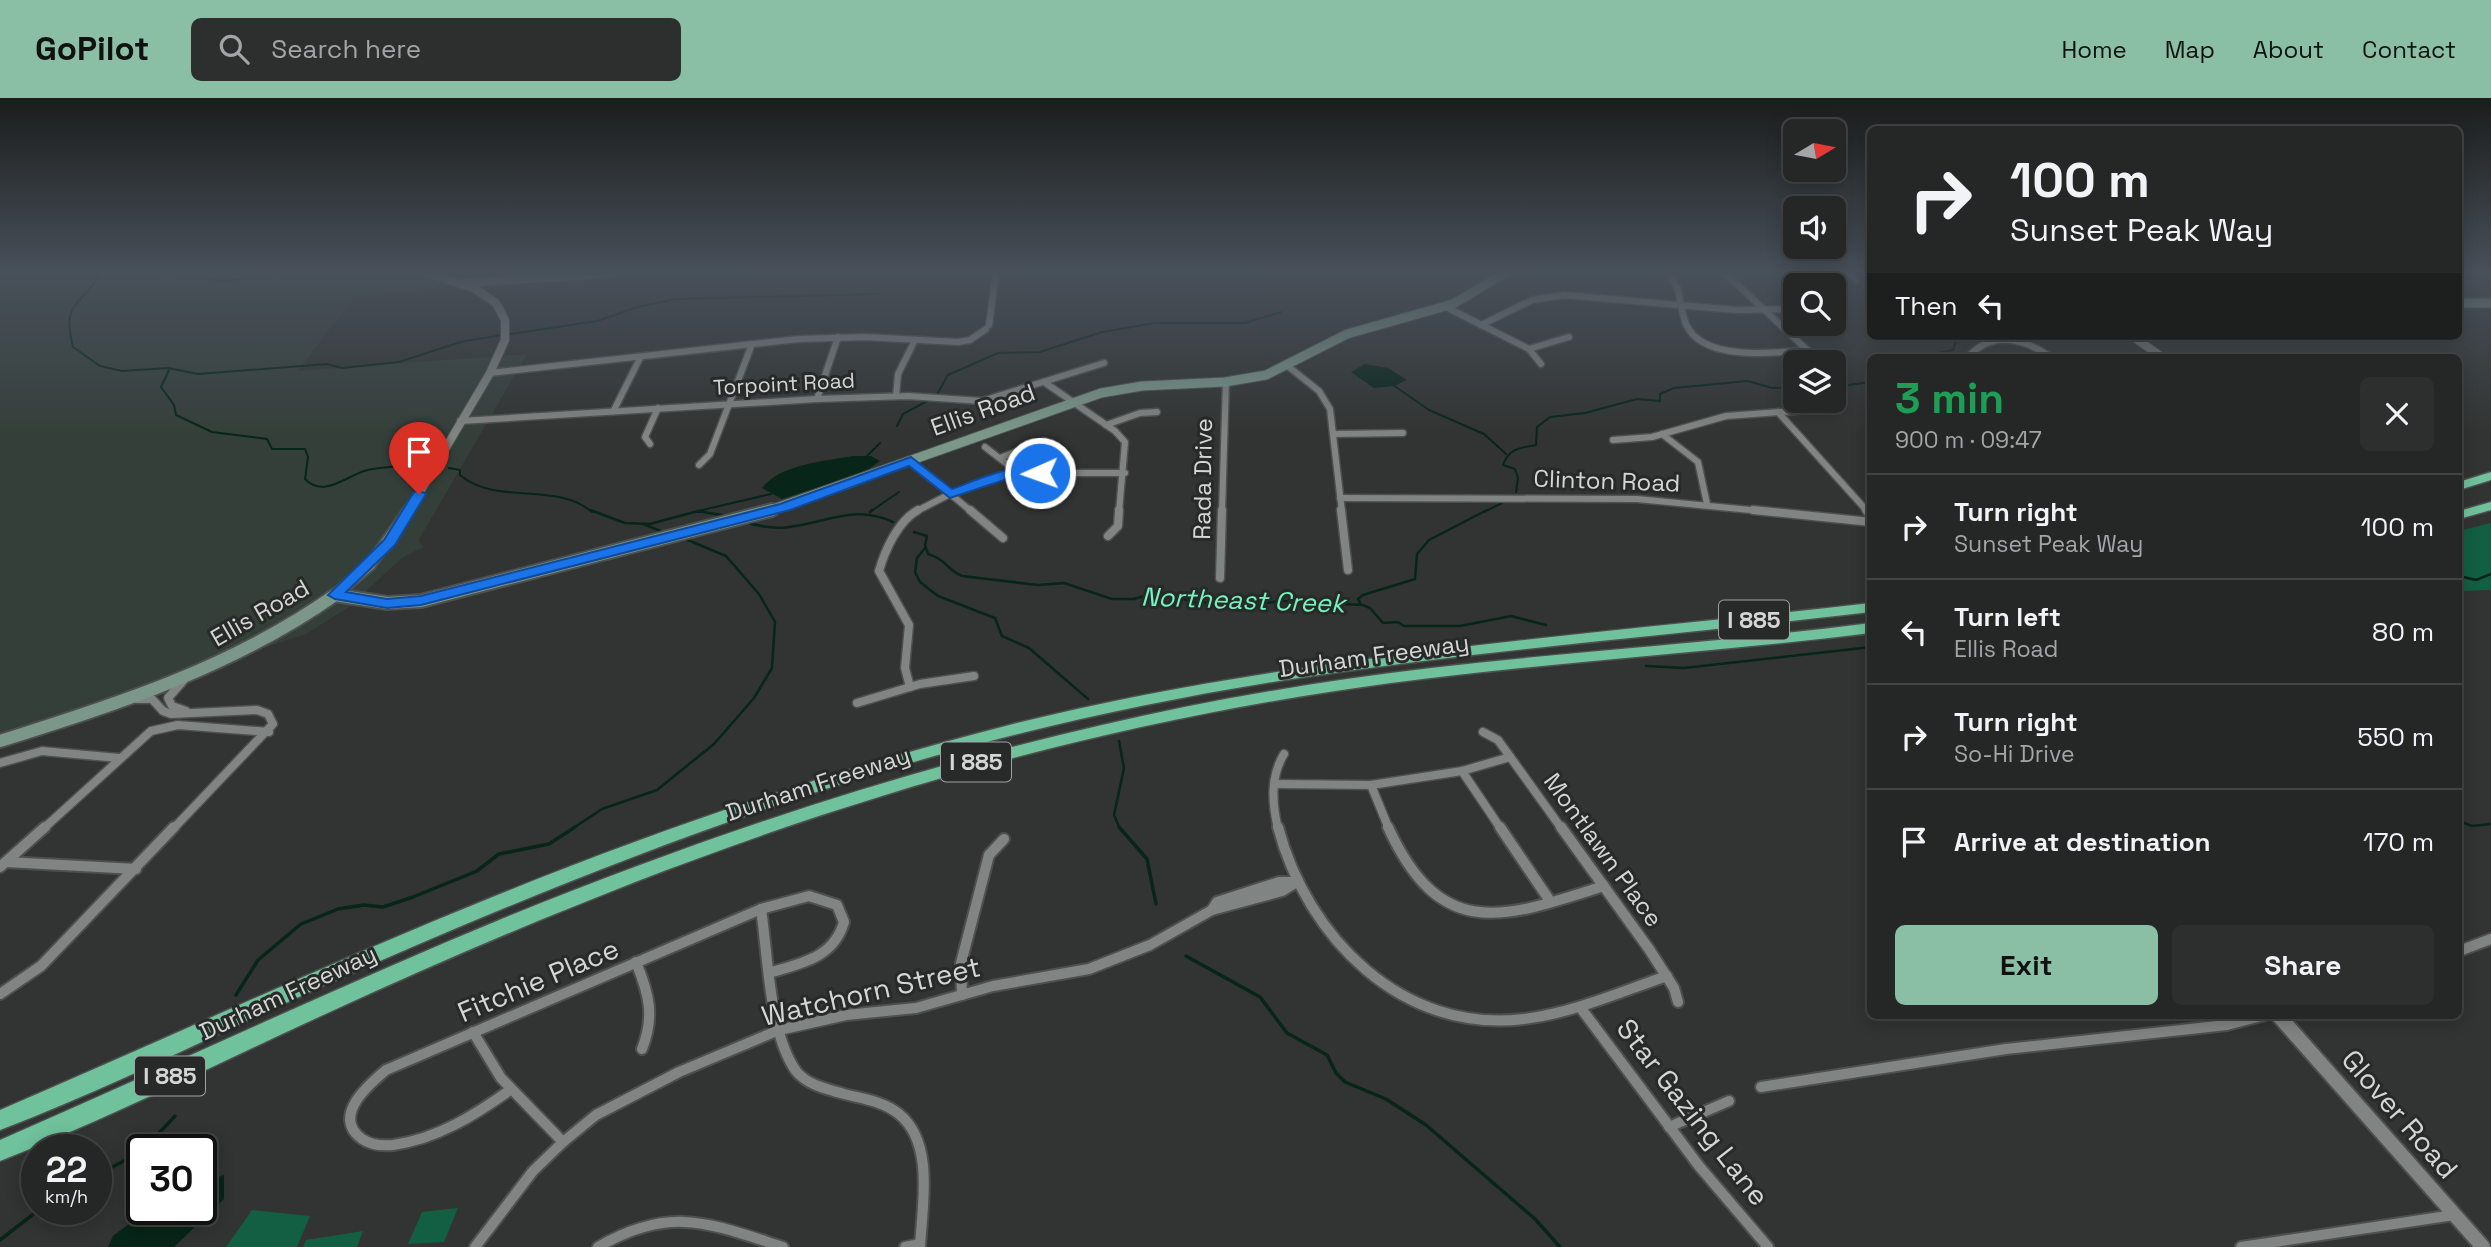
<!DOCTYPE html>
<html lang="en">
<head>
<meta charset="utf-8">
<style>
  :root { --surface:#252726; --page:#2d2f2e; --text:#f1f3f6; --muted:#a3a5a7; --line:#424443; --accent:#8abfa5 }
  body { margin:0; font-family:"Space Grotesk",sans-serif; background:var(--page); color:var(--text); height:100vh; display:flex; flex-direction:column; font-size:26px; white-space:nowrap }
  * { box-sizing:border-box; margin:0 }
  p { font-size:23px; color:var(--muted) }
  .icon { flex:none; width:38px; height:38px; fill:none; stroke:currentColor; stroke-width:2; stroke-linecap:round; stroke-linejoin:round }
  .map { position:relative; flex:1; overflow:hidden }
  .panel { position:absolute; left:1867px; top:256px; width:595px; height:665px; display:flex; flex-direction:column; background:var(--surface); border-radius:10px; box-shadow:0 4px 18px #0003,0 0 0 2px var(--line) }
  .panel>* { flex:none }
  .hud { position:absolute; left:1867px; top:28px; width:595px; height:214px; border-radius:10px; box-shadow:0 4px 18px #0003,0 0 0 2px var(--line); background:#252726; color:var(--text); overflow:hidden }
  .needle { width:46px; rotate:80deg }
  .controls { position:absolute; left:1783px; top:21px; display:grid; gap:14px }
  .controls a { display:grid; place-items:center; width:63px; height:63px; border-radius:10px; background:var(--surface); box-shadow:0 4px 18px #0003,0 0 0 2px var(--line); font-size:35px }
  .speed { position:absolute; left:21px; top:1036px; display:flex; gap:14px; font-size:35px; font-weight:700; text-align:center }
  .speed>* { display:grid; place-content:center; width:91px; height:91px; border-radius:50%; background:var(--surface); box-shadow:0 4px 18px #0003,0 0 0 2px var(--line); line-height:1 }
  .speed small { font-size:18px; font-weight:400 }
  .speed .limit { border:4px solid #111; border-radius:10px; background:#fff; color:#111 }
  .pin { position:absolute; display:grid; place-items:center; width:60px; height:60px; color:#fff; margin:-72px -30px; border-radius:50% 50% 50% 0; rotate:-45deg; box-shadow:0 0 7px #0007 }
  .pin .icon { rotate:45deg }
  .me { position:absolute; width:77px; margin:-38px; rotate:268deg; stroke-linejoin:round; filter:drop-shadow(0 0 5px #0008) }
  .turn { display:flex; align-items:center; gap:24px; height:147px; padding:0 28px; font-size:32px }
  .turn .icon { width:91px; height:91px; stroke-width:2.5 }
  .turn b { display:block; font-size:49px; line-height:60px }
  .then { display:flex; align-items:center; height:66px; padding:0 28px; background:#0003; gap:14px; font-size:26px }
  .round { display:grid; place-items:center; flex:none; width:74px; height:74px; border-radius:10px; background:var(--page) }
  .head { display:flex; align-items:center; justify-content:space-between; height:119px; padding:0 28px }
  h1 { font-size:42px; font-weight:700; line-height:52px; color:#1e9e55 }
  .button { display:flex; gap:14px; margin-top:auto; padding:14px 28px }
  .button a { flex:1; height:80px; border-radius:10px; background:var(--accent); color:#111; font-size:28px; font-weight:700; line-height:80px; text-align:center }
  .button a+a { background:var(--page); color:var(--text) }
  ul { padding:0; list-style:none }
  li { display:flex; align-items:center; gap:21px; height:105px; padding:0 28px; border-top:2px solid var(--line) }
  li div { flex:1 }
  li b { display:block; font-size:26px }
  li em { font-style:normal }
  header { display:flex; align-items:center; gap:42px; box-sizing:border-box; height:98px; padding:0 35px; background:var(--accent); color:#111 }
  header strong { font-size:33px }
  nav { display:flex; gap:38px; margin-inline-start:auto; font-size:24px }
  .search { width:490px; height:63px; background:var(--page); display:flex; align-items:center; gap:18px; box-sizing:border-box; padding:0 24px; border-radius:10px; color:var(--muted); font-size:26px }
  .map>svg:first-child { display:block }
  .built { fill:#353f3a }
  .green { fill:#125f43 }
  .water { fill:#072519 }
  .lines { fill:none; stroke-linecap:round; stroke-linejoin:round }
  .stream-far2 { stroke:#072519; stroke-width:2 }
  .stream-far1 { stroke:#072519; stroke-width:2.5 }
  .stream { stroke:#072519; stroke-width:3.5 }
  .minor-far2-casing { stroke:#4d504e; stroke-width:9 }
  .minor-far1-casing { stroke:#4d504e; stroke-width:11 }
  .minor-casing { stroke:#4d504e; stroke-width:14 }
  .tertiary-far2-casing { stroke:#4d504e; stroke-width:10 }
  .tertiary-far1-casing { stroke:#4d504e; stroke-width:14 }
  .tertiary-casing { stroke:#4d504e; stroke-width:18 }
  .secondary-far1-casing { stroke:#4d504e; stroke-width:11 }
  .secondary-casing { stroke:#4d504e; stroke-width:16 }
  .motorway-casing { stroke:#4d504e; stroke-width:3 }
  .minor-far2 { stroke:#808482; stroke-width:6 }
  .minor-far1 { stroke:#808482; stroke-width:8 }
  .minor { stroke:#808482; stroke-width:10 }
  .tertiary-far2 { stroke:#808482; stroke-width:8 }
  .tertiary-far1 { stroke:#808482; stroke-width:10 }
  .tertiary { stroke:#808482; stroke-width:14 }
  .secondary-far1 { stroke:#7b978a; stroke-width:9 }
  .secondary { stroke:#7b978a; stroke-width:12 }
  .motorway { fill:#6fc29c; fill-rule:evenodd }
  .route { fill:#1a73e8; stroke:#114b97; stroke-width:2 }
  .labels { text-anchor:middle; stroke-width:6; stroke-linejoin:round; paint-order:stroke }
  .far-street-label { font-size:21px; fill:#d3d6d4; stroke:#272a28 }
  .shield { fill:#272a28; stroke:#9fa2a0; stroke-width:2 }
  .shield-label { font-size:23px; font-weight:bold; fill:#d3d6d4 }
  .street-label { font-size:24px; fill:#d3d6d4; stroke:#272a28 }
  .water-label { font-size:26px; font-style:italic; fill:#74f3bc; stroke:#272a28 }
  .near-street-label { font-size:28px; fill:#d3d6d4; stroke:#272a28 }
</style>
</head>
<body>
<header>
<strong>GoPilot</strong>
<div class="search"><svg class="icon" aria-label="search" viewBox="0 0 24 24"><circle cx="10" cy="10" r="6"/><path d="M15 15l6 6"/></svg>Search here</div>
<nav><a>Home</a><a>Map</a><a>About</a><a>Contact</a></nav>
</header>
<div class="map">
<svg width="2491" height="1149" viewBox="0 0 2491 1149">
  <rect width="100%" height="100%" fill="#313432"/>
  <path class="built" d="M0,175h413l40,13 -99,11 -56,74 229,-17 -109,187 6,6 -21,10 -54,50 -43,27 -281,92 -25,22z"/>
  <g class="green">
    <path d="M2491,425v67l-32,1v-60z"/>
    <path d="M458,1110l-14,34 -36,2 14,-32z"/>
    <path d="M252,1112l58,6 -13,31h-71z"/>
    <path d="M363,1133l-6,16h-54l3,-7z"/>
  </g>
  <g class="water">
    <path d="M1365,266l23,4 19,12 -13,6 -20,2 -23,-16z"/>
    <path d="M853,358h18l9,5 -17,12 -81,26 -20,-11c18,-24 64,-27 91,-32z"/>
    <path d="M224,1077v24l-50,48h-66l5,-11 36,-27h52v-26z"/>
  </g>
  <g class="lines">
    <g class="stream-far2">
      <path d="M100,175c-19,36 -39,26 -27,74l27,19 22,5 46,-3 30,6 129,-10 15,4 57,-6 65,-21 133,-20 41,-14 38,-8 205,-5"/>
      <path d="M101,175l15,4 58,-2 50,6 68,-8"/>
      <path d="M1922,259l31,-7 5,-14"/>
      <path d="M169,272l-8,17 13,18 2,10 36,17 55,7 5,10h33l3,8 -3,22c20,20 41,-4 63,-9 13,-3 27,-3 40,-5"/>
      <path d="M1393,287l36,25 55,24 22,20"/>
      <path d="M1834,289l37,-5"/>
      <path d="M936,298l12,-21 50,-22 42,-1 62,-20 53,-9h90l36,-11"/>
      <path d="M897,328l6,-12 28,-15"/>
      <path d="M865,360l15,-15"/>
      <path d="M449,370l11,2v5c36,31 96,6 132,37"/>
      <path d="M1516,394l2,-14 -3,-9 -12,-4c6,-17 17,-17 33,-20l1,-18 13,-10 35,-4 52,-14 23,2v-7l14,-6 74,-7 24,7 24,-1"/>
      <path d="M698,413l73,-17"/>
      <path d="M694,414h11"/>
      <path d="M870,414l29,-20"/>
      <path d="M1484,414l18,-9"/>
    </g>
    <g class="stream-far1">
      <path d="M590,412l35,13 25,1 48,-13 29,5"/>
      <path d="M870,414l2,-2"/>
      <path d="M746,424c59,21 93,-25 147,0"/>
      <path d="M643,426l20,8"/>
      <path d="M914,434l13,4 -2,9 3,9c19,6 18,15 34,22l76,9 26,-2 48,16h22l23,-7 37,10 66,2 20,-3 83,4 7,3 13,15 15,-1 6,4h56l51,-10 35,9"/>
      <path d="M925,450l-8,10 -2,14 5,10 18,14 57,22 7,18 27,12 59,51"/>
      <path d="M2459,478l17,4 15,-6"/>
      <path d="M1360,505l-2,-4 5,-4 52,-16 2,-25 12,-14 58,-30"/>
      <path d="M1646,568l38,2 187,-21"/>
      <path d="M1119,643l5,27 -10,47 6,14"/>
      <path d="M2459,723l13,5 19,-2"/>
      <path d="M572,731l30,-20 55,-19 57,-46 40,-46 18,-30 3,-46 -16,-28 -33,-38 -43,-18"/>
    </g>
    <g class="stream">
      <path d="M1119,729l28,32 9,45"/>
      <path d="M1186,858l74,41 27,36 40,22 9,18 9,9 41,17 40,26 109,94 25,28"/>
      <path d="M236,897l22,-35 43,-36 37,-15 26,-4 19,2 30,-10 64,-26 22,-17 50,-10 26,-17"/>
      <path d="M143,1052l32,-34"/>
      <path d="M96,1078l46,-25"/>
      <path d="M0,1142l40,-31"/>
    </g>
    <g class="minor-far2-casing">
      <g id="minor-far2">
        <path d="M1669,175c13,16 10,34 17,51 16,38 89,29 122,26"/>
        <path d="M1725,175l95,89"/>
        <path d="M1850,175l6,7"/>
        <path d="M1446,209l83,42 12,15"/>
        <path d="M989,227l7,-52"/>
        <path d="M1481,227l51,-25 33,-5 171,15 54,-1"/>
        <path d="M1529,251l40,-12"/>
        <path d="M1968,259c25,-27 55,-19 83,0"/>
        <path d="M1289,269l30,24 11,18 12,103"/>
        <path d="M1834,269h5"/>
        <path d="M490,275l309,-34 66,-2 93,5 12,-2 16,-11"/>
        <path d="M1044,284l71,49 10,11 -6,70"/>
        <path d="M896,298l2,-22 17,-34"/>
        <path d="M817,301l21,-62"/>
        <path d="M614,312l26,-52"/>
        <path d="M1778,314l90,100"/>
        <path d="M460,323l357,-22 91,-3 74,5 122,-38"/>
        <path d="M1106,327l34,-12 17,-1"/>
        <path d="M1333,336l70,-1"/>
        <path d="M1662,336l36,28 9,42"/>
        <path d="M1613,342l39,-3 74,-21 95,-7"/>
        <path d="M650,346l-5,-7 13,-29"/>
        <path d="M985,349l27,21v5"/>
        <path d="M1000,360l44,-17"/>
        <path d="M911,363l61,51"/>
        <path d="M699,367l11,-11 42,-110"/>
        <path d="M1340,400l297,1 134,13"/>
        <path d="M915,414l35,-18 62,-21h113"/>
        <path d="M1222,414l4,-131"/>
      </g>
    </g>
    <g class="minor-far1-casing">
      <g id="minor-far1">
        <path d="M970,412l33,28"/>
        <path d="M1341,412l7,60"/>
        <path d="M1753,412l118,12"/>
        <path d="M1866,412l5,6"/>
        <path d="M1108,438l10,-10 1,-16"/>
        <path d="M1220,480l2,-68"/>
        <path d="M183,583l-15,17 4,8 14,5"/>
        <path d="M910,589l-5,-19 4,-43 -30,-54c6,-21 19,-50 39,-61"/>
        <path d="M137,601h15l11,12 8,3 86,-4 11,4 5,10 -100,105"/>
        <path d="M857,605l63,-19 54,-8"/>
        <path d="M1483,634l15,8 64,89"/>
        <path d="M0,665l42,-12 77,7"/>
        <path d="M1462,673l39,58"/>
        <path d="M1275,686l96,1 91,-14 48,-14"/>
        <path d="M1371,687l18,44"/>
        <path d="M43,731l108,-98 27,-6 91,7"/>
        <path d="M1278,731c-6,-26 -8,-52 6,-75"/>
      </g>
    </g>
    <g class="minor-casing">
      <g id="minor">
        <path d="M1278,729c29,110 124,207 246,192 49,-6 96,-27 143,-43"/>
        <path d="M1388,729c53,116 116,91 216,59"/>
        <path d="M1500,729l50,74"/>
        <path d="M1561,729l88,122 25,39 4,14"/>
        <path d="M6,764l130,7"/>
        <path d="M0,769l45,-40"/>
        <path d="M761,811c7,46 8,124 35,162 11,14 31,18 48,23 19,5 39,7 55,20 36,29 23,93 21,133"/>
        <path d="M1212,812l70,-19 13,-8"/>
        <path d="M2459,853l32,-12"/>
        <path d="M636,864c13,32 19,54 6,87"/>
        <path d="M0,896l41,-28 133,-139"/>
        <path d="M962,897l-1,-32 28,-108 15,-16"/>
        <path d="M1580,909l119,159 69,81"/>
        <path d="M473,934l28,46 62,64"/>
        <path d="M1761,989l245,-38 221,-24 38,-10"/>
        <path d="M510,992c-35,25 -73,49 -117,55 -10,1 -22,0 -31,-6 -31,-22 6,-54 24,-69l375,-161 48,-13 28,9 7,17c-10,35 -41,41 -72,50"/>
        <path d="M1669,1029l60,-26"/>
        <path d="M475,1149l58,-76 30,-29 33,-27 83,-43 100,-42 67,-15 70,-7 77,-22 96,-17 61,-24 62,-35 5,-8 62,-20h17"/>
        <path d="M598,1149c73,-42 111,-24 185,0"/>
        <path d="M905,1149l15,-3"/>
        <path d="M2241,1149l213,-32"/>
      </g>
    </g>
    <g class="tertiary-far2-casing">
      <g id="tertiary-far2">
        <path d="M465,185l150,-10"/>
        <path d="M2132,238l30,21"/>
        <path d="M408,414l82,-139 15,-33v-20l-9,-17 -22,-15 -47,-15"/>
      </g>
    </g>
    <g class="tertiary-far1-casing">
      <path id="tertiary-far1" d="M335,497l35,-30 39,-55"/>
    </g>
    <g class="tertiary-casing">
      <path id="tertiary" d="M2278,917l205,232"/>
    </g>
    <g class="secondary-far1-casing">
      <g id="secondary-far1">
        <path d="M2459,205h32"/>
        <path d="M765,414l336,-119 41,-7 83,-4 41,-7 81,-41 106,-30 52,-31"/>
      </g>
    </g>
    <g class="secondary-casing">
      <path id="secondary" d="M0,643c118,-37 233,-74 335,-146l52,8 34,-2 351,-91"/>
    </g>
    <g class="motorway-casing">
      <g id="motorway">
        <path d="M2491,374v8l-32,10v-8z"/>
        <path d="M2491,404v8l-32,9v-8z"/>
        <path d="M1871,505v9c-195,23 -392,38 -586,68 -139,22 -277,53 -412,94 -188,58 -370,132 -550,212 -107,48 -213,102 -323,144v-20c165,-71 329,-147 495,-214 170,-69 344,-128 522,-173 280,-69 568,-87 854,-120z"/>
        <path d="M1871,525v10c-160,20 -321,29 -480,50 -172,23 -343,61 -509,113 -189,58 -371,133 -550,215 -110,50 -219,106 -332,150v-21c168,-73 334,-152 504,-222 194,-79 393,-146 598,-193 108,-25 218,-44 329,-57 146,-17 293,-26 440,-45z"/>
      </g>
    </g>
    <use href="#minor-far2" class="minor-far2"/>
    <use href="#minor-far1" class="minor-far1"/>
    <use href="#minor" class="minor"/>
    <use href="#tertiary-far2" class="tertiary-far2"/>
    <use href="#tertiary-far1" class="tertiary-far1"/>
    <use href="#tertiary" class="tertiary"/>
    <use href="#secondary-far1" class="secondary-far1"/>
    <use href="#secondary" class="secondary"/>
    <use href="#motorway" class="motorway"/>
  </g>
  <linearGradient id="sky" x2="0" y2="1"><stop stop-color="#1b1d1c"/><stop offset="0.52" stop-color="#48505a"/><stop offset="1" stop-color="#48505a" stop-opacity="0"/></linearGradient>
  <rect width="2491" height="336" fill="url(#sky)"/>
  <path class="route" d="M911,359l41,32c23,-8 73,-32 94,-16l-6,4h-27l-63,21 -41,-32 -119,44 -369,95 -34,3 -52,-9 -7,-4 56,-55 30,-48 5,-2 7,4 -31,51 -49,47 41,7 34,-3 359,-92z"/>
  <g class="labels">
    <g class="far-street-label">
      <text transform="translate(784 286) rotate(-3)" y="7">Torpoint Road</text>
    </g>
    <g class="shield">
      <rect x="1719" y="502.5" width="70" height="39" rx="5"/>
      <rect x="941" y="644.5" width="70" height="39" rx="5"/>
      <rect x="135" y="958.5" width="70" height="39" rx="5"/>
    </g>
    <g class="shield-label">
      <text x="1754" y="530">I 885</text>
      <text x="976" y="672">I 885</text>
      <text x="170" y="986">I 885</text>
    </g>
    <g class="street-label">
      <text transform="translate(983 312) rotate(-20)" y="8">Ellis Road</text>
      <text transform="translate(1203 381) rotate(-89)" y="8">Rada Drive</text>
      <text transform="translate(1607 383) rotate(2)" y="8">Clinton Road</text>
      <text transform="translate(260 515) rotate(-30)" y="8">Ellis Road</text>
      <text transform="translate(1374 558) rotate(-8)" y="8">Durham Freeway</text>
      <text transform="translate(818 686) rotate(-18)" y="8">Durham Freeway</text>
      <text transform="translate(1603 752) rotate(54)" y="8">Montlawn Place</text>
      <text transform="translate(288 895) rotate(-25)" y="8">Durham Freeway</text>
    </g>
    <g class="water-label">
      <text transform="translate(1243 502) rotate(2)" y="9">Northeast Creek</text>
    </g>
    <g class="near-street-label">
      <text transform="translate(538 882) rotate(-23)" y="10">Fitchie Place</text>
      <text transform="translate(871 893) rotate(-13)" y="10">Watchorn Street</text>
      <text transform="translate(1693 1014) rotate(52)" y="10">Star Gazing Lane</text>
      <text transform="translate(2400 1016) rotate(49)" y="10">Glover Road</text>
    </g>
  </g>
</svg>
<div class="controls">
<a><svg class="needle" viewBox="-14 -14 28 28"><path d="M0-13l5 13h-10z" fill="#e53935"/><path d="M0 13l5-13h-10z" fill="#a3a5a7"/></svg></a>
<a><svg class="icon" aria-label="sound" viewBox="0 0 24 24"><path d="M4 9h4l5-4v14l-5-4H4zM17 9q2 3 0 6"/></svg></a>
<a><svg class="icon" aria-label="search" viewBox="0 0 24 24"><circle cx="10" cy="10" r="6"/><path d="M15 15l6 6"/></svg></a>
<a><svg class="icon" aria-label="layers" viewBox="0 0 24 24"><path d="M12 4l9 5-9 5-9-5zM3 14l9 5 9-5"/></svg></a>
</div>
<div class="speed"><div>22<small>km/h</small></div><div class="limit">30</div></div>
<div class="pin" style="left:419px;top:396px;background:#d93025"><svg class="icon" aria-label="arrive" viewBox="0 0 24 24"><path d="M6 21V4h12l-3 4 3 4H6"/></svg></div>
<svg class="me" style="left:1040px;top:375px" viewBox="-20 -20 40 40"><circle r="17" fill="#1a73e8" stroke="#fff" stroke-width="3"/><path d="M0-11L8 9 0 5-8 9z" fill="#fff"/></svg>
<div class="hud">
<div class="turn"><svg class="icon" aria-label="right" viewBox="0 0 24 24"><path d="M7 20v-9h11M14 6l5 5-5 5"/></svg><div><b>100 m</b>Sunset Peak Way</div></div>
<div class="then">Then<svg class="icon" aria-label="left" viewBox="0 0 24 24"><path d="M17 20v-9H6M10 6l-5 5 5 5"/></svg></div>
</div>
<section class="panel">
<div class="head"><div><h1>3 min</h1><p>900 m · 09:47</p></div><a class="round"><svg class="icon" aria-label="close" viewBox="0 0 24 24"><path d="M6 6l12 12M18 6L6 18"/></svg></a></div>
<ul>
<li><svg class="icon" aria-label="right" viewBox="0 0 24 24"><path d="M7 20v-9h11M14 6l5 5-5 5"/></svg><div><b>Turn right</b><p>Sunset Peak Way</p></div><em>100 m</em></li>
<li><svg class="icon" aria-label="left" viewBox="0 0 24 24"><path d="M17 20v-9H6M10 6l-5 5 5 5"/></svg><div><b>Turn left</b><p>Ellis Road</p></div><em>80 m</em></li>
<li><svg class="icon" aria-label="right" viewBox="0 0 24 24"><path d="M7 20v-9h11M14 6l5 5-5 5"/></svg><div><b>Turn right</b><p>So-Hi Drive</p></div><em>550 m</em></li>
<li><svg class="icon" aria-label="arrive" viewBox="0 0 24 24"><path d="M6 21V4h12l-3 4 3 4H6"/></svg><div><b>Arrive at destination</b></div><em>170 m</em></li>
</ul>
<div class="button"><a>Exit</a><a>Share</a></div>
</section>
</div>
</body>
</html>
